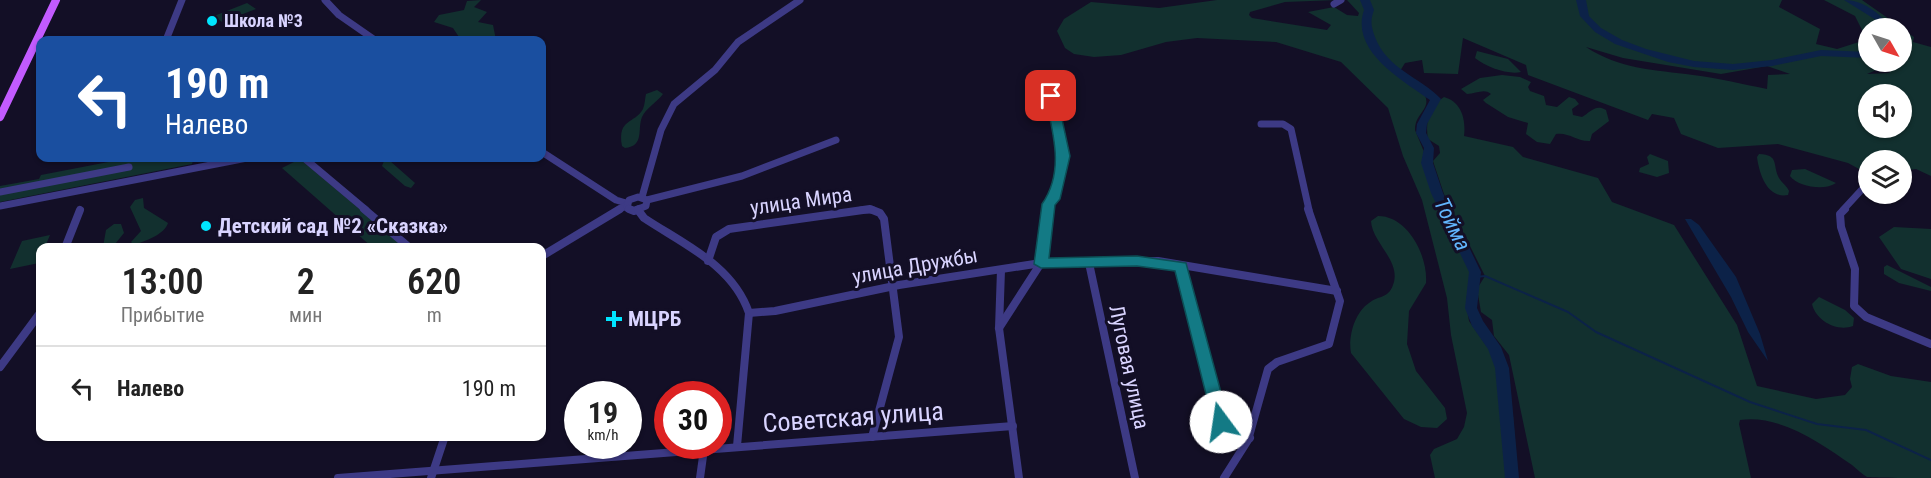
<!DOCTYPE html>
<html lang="ru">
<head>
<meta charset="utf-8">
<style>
  :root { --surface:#fff; --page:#f2f2f2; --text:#222; --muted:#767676; --line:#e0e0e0 }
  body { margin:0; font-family:"Roboto Condensed",sans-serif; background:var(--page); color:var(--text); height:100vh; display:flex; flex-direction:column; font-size:22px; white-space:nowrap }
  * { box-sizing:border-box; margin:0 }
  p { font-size:20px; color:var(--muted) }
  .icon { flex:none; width:33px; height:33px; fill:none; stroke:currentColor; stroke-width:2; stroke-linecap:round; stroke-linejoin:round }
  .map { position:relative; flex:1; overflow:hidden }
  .panel { position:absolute; left:36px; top:243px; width:510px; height:198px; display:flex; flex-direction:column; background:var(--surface); border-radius:12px; box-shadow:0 2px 4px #0004 }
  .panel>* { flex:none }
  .banner { position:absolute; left:36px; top:36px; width:510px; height:126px; border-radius:12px; box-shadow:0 2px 4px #0004; background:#1a4fa0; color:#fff; overflow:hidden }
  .needle { width:39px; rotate:129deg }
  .controls { position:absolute; left:1858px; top:18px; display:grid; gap:12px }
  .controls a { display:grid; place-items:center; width:54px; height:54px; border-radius:50%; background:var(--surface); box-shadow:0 2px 4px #0004; font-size:30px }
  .speed { position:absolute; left:564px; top:381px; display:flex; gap:12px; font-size:30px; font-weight:700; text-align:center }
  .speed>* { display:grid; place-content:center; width:78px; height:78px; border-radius:50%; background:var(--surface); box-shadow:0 2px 4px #0004; line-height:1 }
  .speed small { font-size:15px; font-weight:400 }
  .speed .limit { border:9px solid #d22; background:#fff; color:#111 }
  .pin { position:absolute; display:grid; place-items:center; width:51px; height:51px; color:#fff; margin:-26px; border-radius:12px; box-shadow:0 3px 9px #0006 }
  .me { position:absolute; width:66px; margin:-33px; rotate:346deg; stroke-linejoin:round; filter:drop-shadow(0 0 4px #0008) }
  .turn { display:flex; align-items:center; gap:21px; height:126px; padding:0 30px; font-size:27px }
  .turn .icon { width:78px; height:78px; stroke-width:2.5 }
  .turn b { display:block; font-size:42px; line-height:51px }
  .eta { display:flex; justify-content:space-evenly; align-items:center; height:102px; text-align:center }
  .eta b { font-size:36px; font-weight:600; line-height:42px }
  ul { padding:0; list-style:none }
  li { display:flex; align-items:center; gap:18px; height:84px; padding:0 30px; border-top:2px solid var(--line) }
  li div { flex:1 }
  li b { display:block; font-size:22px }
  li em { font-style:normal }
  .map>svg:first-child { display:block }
  .green { fill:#12302f; fill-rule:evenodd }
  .water { fill:#0c2248 }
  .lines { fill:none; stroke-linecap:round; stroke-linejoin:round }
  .stream { stroke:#0c2248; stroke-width:2 }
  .river { fill:#0c2248; fill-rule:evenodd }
  .minor-far1 { stroke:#3d3a85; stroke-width:7 }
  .minor { stroke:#3d3a85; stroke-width:8 }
  .major { stroke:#c25bff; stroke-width:8 }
  .route { fill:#137a85; stroke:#0c4f56; stroke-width:1.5 }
  .poi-dot { fill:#00e5ff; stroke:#130f26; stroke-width:2 }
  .labels { text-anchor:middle; stroke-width:6; stroke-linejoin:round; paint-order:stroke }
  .far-poi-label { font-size:18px; font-weight:bold; fill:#d9d4ff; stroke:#130f26; text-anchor:start }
  .street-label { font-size:21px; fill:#d9d4ff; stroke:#130f26 }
  .poi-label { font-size:21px; font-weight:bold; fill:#d9d4ff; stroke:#130f26; text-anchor:start }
  .water-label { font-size:22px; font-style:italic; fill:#62b6ff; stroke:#130f26 }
  .near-street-label { font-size:26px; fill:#d9d4ff; stroke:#130f26 }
</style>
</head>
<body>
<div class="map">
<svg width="1931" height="478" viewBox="0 0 1931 478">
  <rect width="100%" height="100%" fill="#130f26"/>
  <g class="green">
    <path d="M481,0l-7,7 13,5 -9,10 15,3 3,15h-27l-10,-3 -6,-9 -19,-6 5,-7 25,-5 3,-9z"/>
    <path d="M1217,0h120l-52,2 -35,10 -1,3 3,3 75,12 4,-5 -23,-13 26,-5 13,8 11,1 1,-3 -12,-13h435l-3,7 41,22 -4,15 21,5 22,-7 4,-10 -8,-16 -31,-16h38l40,28h-33v34h26l-28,12 22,-1 16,-18 -3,1v-27l12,8 -1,5 18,5v129l-15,-7 -14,2v-11h-33v9h-10l-11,-6 -70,-19 -60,4 -37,-14 -7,-16 -22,-4 -4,6 -120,-45 -2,-10 -63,-27 -5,36 -34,-1 -2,-13 -17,3 -5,8c10,8 34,22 24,38 -5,8 -9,11 -9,21l57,138 -6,34 3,19 33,47 11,48 5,62h-83l-5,-23 4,-6 23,-10 7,-12 3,-14 -16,-78 -4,-37 -25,-98 -19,-44 -15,-48 -47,-46 -65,-20 -79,-4 -31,4 -45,13 -27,2 -20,-3 -9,-6 -8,-17 7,-12 27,-17 68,6zM1586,47l37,11 98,16 46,-8 23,8 -22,1 -1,14c-25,-5 -49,-11 -74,-14 -38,-5 -74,-6 -107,-28zM1869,94h33v34h-33z"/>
    <path d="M247,3l9,6 -34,13 -8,-6z"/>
    <path d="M1477,51l31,8 13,13c-13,3 -35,-5 -46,-14z"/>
    <path d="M1502,75l18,2 11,5 -3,5 2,4 14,5 2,9 11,2 12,-10 6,2 4,5 -7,5 1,6 9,2c9,-5 13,-13 24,-7l3,11 -17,13 -2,7c-12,1 -21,-9 -34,-7l-6,10 -13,-2 -11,-8 2,-11 -20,-6 -22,-14 -3,-3 8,-6c-7,-6 -15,0 -24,0l-6,-5 19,-11z"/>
    <path d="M657,90l6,4c-6,8 -17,14 -21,23 -5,12 3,29 -17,31l-3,-2c-5,-28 13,-22 21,-37 2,-5 2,-11 3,-15z"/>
    <path d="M1444,97c18,5 22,23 20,39l49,11 10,10 75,21 14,24 62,23 63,100 20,61 59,13 29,-4 7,-8 -2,-8 2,-12 6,-3 33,12 40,6v96c-14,0 -54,0 -64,-1 -5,-3 -10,-8 -15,-12 -31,-22 -73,-51 -112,-45l-1,4 12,54h-216l-26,-123 -15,-19 -2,-16 -11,-8 -4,-23 8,-13 -41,-82 -11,-33 7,-8 -1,-7 -11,-7c-3,-17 1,-33 16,-42z"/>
    <path d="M1650,154l18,7 1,12 -12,4 -18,-5 1,-4 9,-4 -2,-7z"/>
    <path d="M1759,154c21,1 13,11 20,24 3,5 8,8 10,13l-1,4c-21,4 -29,-22 -31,-38z"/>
    <path d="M129,158h65l-2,6 -192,38v-16l39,-7 2,-4z"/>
    <path d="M300,159l105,88h-33l-90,-79z"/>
    <path d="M384,161h6l25,22 -4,5 -6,-2 -23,-20z"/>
    <path d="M1805,169l31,14c-11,8 -38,4 -46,-7l2,-6z"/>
    <path d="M143,198l1,10 24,15c-4,12 -23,18 -34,22l-3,-3 10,-11 -11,-24 5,-7z"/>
    <path d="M1378,216c30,0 50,40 48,67l-17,28 -2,33 9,27 29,37 2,11 -10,9 -16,-1 -17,-8 -53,-66c-3,-15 3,-40 18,-50 10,-8 19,-4 24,-18 9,-24 -21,-42 -22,-64z"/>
    <path d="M114,224h7l3,9 -9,11v3h-12l3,-17z"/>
    <path d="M1894,227l37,2v50l-30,-10 -22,-32z"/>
    <path d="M50,235l-5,12 -5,1 -1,15 -29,6 12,-28z"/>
    <path d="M1887,265l44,22v4l-32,-8 -15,-9v-7z"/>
    <path d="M1819,297l26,13 9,8 -1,8c-16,6 -37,-5 -41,-22z"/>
  </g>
  <path class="water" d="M1685,219h6l8,6 37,52 24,57 8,27 -20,-29 -17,-35z"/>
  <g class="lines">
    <path class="stream" d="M1476,277l9,-1 83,36 28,20 154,70 67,22 49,6 65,30"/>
    <g class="river">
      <path d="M1360,0h10l4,10c-4,11 -3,16 1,27 12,32 45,40 66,62l-14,25 -1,9 8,15 -1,15 10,30 38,79 -4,36 6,13 18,26 8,21 10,110h-14l-10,-110 -7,-19 -16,-23 -7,-18 4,-36 -38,-79 -10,-30 3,-15 -8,-15 1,-9 13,-24c-28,-20 -80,-49 -66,-90z"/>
      <path d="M1576,0h10l3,16 12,12 21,12 24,9 48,12 39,3 39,-4 49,-10 48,2v6l-48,-2 -49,10 -39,4 -39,-3 -26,-5 -53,-18 -20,-12 -15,-16z"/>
      <path d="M1844,0c19,0 36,13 47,28h-9l-6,-8z"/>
    </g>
    <g class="minor-far1">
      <path d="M325,0l14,15 36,25"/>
      <path d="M1334,4l7,-4"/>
      <path d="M166,40l16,-40"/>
      <path d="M1261,124h22l8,5 18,81"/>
      <path d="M542,152l74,48 10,3"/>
      <path d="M304,158l62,52"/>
      <path d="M0,192l129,-25"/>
      <path d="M642,197l19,-67 13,-26 41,-34 23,-28 62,-42"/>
      <path d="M647,200l95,-24 94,-36"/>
      <path d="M0,206l247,-48"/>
      <path d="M618,210l7,-4"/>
      <path d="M632,210l-5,-2 2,-8 9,-3 9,3 -1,6 -10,4"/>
      <path d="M861,210h12"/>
      <path d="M1047,210l1,-6 5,-5 11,-43 -13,-60"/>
      <path d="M1843,210l23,-25"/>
    </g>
    <g class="minor">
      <path d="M364,209l46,39"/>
      <path d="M629,209l5,2 5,-2"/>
      <path d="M1845,209l-5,5 1,13 14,42 -1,37 12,11 65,27"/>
      <path d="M638,210l6,8c39,26 89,47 105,95l-12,133"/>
      <path d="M65,248l15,-38"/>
      <path d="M542,256l78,-47"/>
      <path d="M708,261l8,-24 13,-8 141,-20 10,4 4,6 15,118 -27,100"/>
      <path d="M1089,263l46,215"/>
      <path d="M1181,267l40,155 29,16"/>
      <path d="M1001,270l-2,58 20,150"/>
      <path d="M749,313l26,-2 124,-26 142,-22 117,-2 179,30"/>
      <path d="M999,328l42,-65 6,-54"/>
      <path d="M0,367l40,-54"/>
      <path d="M338,478l675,-52"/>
      <path d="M431,478l14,-42"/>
      <path d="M700,478l4,-29"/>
      <path d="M1224,478l24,-38 20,-71 9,-7 52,-18 11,-43 -32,-92"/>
    </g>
    <path class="major" d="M0,117l56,-117"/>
  </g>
  <path class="route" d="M1051,93l6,3 13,60 -10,43 -5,6 -6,53 88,-2 49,7 43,159 -2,5h-12l-2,-5 -38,-151 -38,-5 -96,2 -7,-4 8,-60c23,-33 11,-71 3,-108z"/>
  <g class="poi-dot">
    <circle cx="212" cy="21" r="6"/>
    <circle cx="206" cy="226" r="6"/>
    <path d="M611 310h6v6h6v6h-6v6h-6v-6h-6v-6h6z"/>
  </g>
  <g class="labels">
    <g class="far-poi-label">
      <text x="224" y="27">Школа №3</text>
    </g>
    <g class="street-label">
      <text transform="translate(801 201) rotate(-8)" y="7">улица Мира</text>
      <text transform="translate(915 266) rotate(-10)" y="7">улица Дружбы</text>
      <text transform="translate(1129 367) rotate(78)" y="7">Луговая улица</text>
    </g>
    <g class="poi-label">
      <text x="218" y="233">Детский сад №2 «Сказка»</text>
      <text x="628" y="326">МЦРБ</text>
    </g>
    <g class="water-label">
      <text transform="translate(1453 224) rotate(64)" y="8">Тойма</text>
    </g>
    <g class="near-street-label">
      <text transform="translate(853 417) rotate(-4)" y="9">Советская улица</text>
    </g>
  </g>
</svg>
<div class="controls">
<a><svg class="needle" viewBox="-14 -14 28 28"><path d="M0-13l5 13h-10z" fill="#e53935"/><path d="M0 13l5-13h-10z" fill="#767676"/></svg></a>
<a><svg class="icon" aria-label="sound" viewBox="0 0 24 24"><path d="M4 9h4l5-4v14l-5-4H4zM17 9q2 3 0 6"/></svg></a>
<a><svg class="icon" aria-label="layers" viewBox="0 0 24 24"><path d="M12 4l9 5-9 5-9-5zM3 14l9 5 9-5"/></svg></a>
</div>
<div class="speed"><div>19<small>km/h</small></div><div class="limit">30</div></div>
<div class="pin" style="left:1051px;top:96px;background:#d93025"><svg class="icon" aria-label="arrive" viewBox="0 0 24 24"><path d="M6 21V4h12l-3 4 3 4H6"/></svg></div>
<svg class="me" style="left:1221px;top:422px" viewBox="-20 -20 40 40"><circle r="19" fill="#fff"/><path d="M0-13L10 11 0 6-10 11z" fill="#137a85"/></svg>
<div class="banner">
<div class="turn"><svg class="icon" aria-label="left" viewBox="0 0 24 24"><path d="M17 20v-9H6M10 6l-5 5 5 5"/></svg><div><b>190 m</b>Налево</div></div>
</div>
<section class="panel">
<div class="eta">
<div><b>13:00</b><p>Прибытие</p></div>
<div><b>2</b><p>мин</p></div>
<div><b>620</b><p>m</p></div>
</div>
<ul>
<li><svg class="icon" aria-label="left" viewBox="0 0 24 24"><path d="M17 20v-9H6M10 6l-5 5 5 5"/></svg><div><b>Налево</b></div><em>190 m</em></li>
</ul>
</section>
</div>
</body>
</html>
